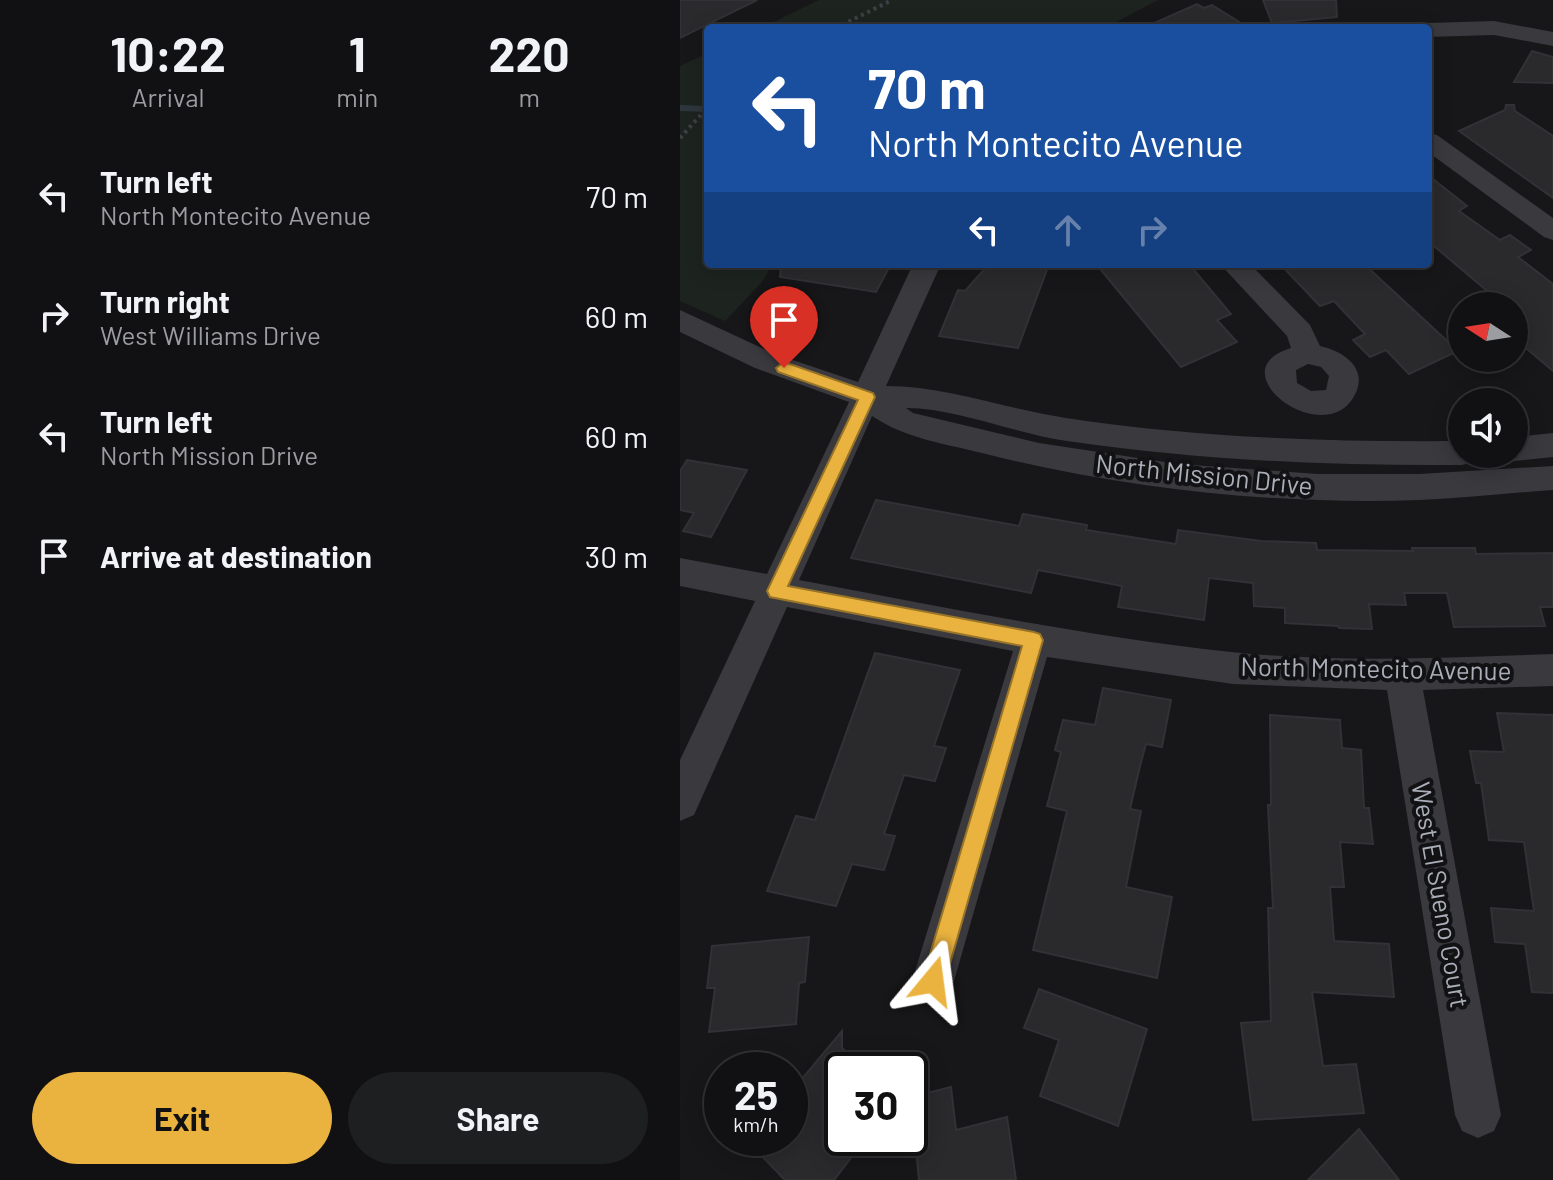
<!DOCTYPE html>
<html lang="en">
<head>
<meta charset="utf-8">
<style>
  :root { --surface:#111113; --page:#1e1f21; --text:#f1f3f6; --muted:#9c9da0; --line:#303133; --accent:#eab33f }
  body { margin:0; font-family:Barlow,sans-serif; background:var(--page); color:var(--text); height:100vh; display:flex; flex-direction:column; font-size:30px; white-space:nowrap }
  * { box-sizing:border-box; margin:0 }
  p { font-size:26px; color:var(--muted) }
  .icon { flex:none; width:44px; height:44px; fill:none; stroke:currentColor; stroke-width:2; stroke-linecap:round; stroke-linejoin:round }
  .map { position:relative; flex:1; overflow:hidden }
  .drawer { display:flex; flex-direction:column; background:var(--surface); width:680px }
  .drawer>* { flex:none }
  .hud { position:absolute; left:24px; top:24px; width:728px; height:244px; border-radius:8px; box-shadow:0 4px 20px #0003,0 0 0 2px var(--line); background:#1a4fa0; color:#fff; overflow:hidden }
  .needle { width:52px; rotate:282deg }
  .buttons { position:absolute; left:768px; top:292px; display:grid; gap:16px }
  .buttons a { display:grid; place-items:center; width:80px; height:80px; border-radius:50%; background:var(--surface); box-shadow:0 4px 20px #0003,0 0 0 2px var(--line); font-size:40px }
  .speed { position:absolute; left:24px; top:1052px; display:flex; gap:16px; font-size:40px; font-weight:700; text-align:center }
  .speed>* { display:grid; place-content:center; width:104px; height:104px; border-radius:50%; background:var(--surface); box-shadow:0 4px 20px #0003,0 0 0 2px var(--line); line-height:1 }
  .speed small { font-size:20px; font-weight:400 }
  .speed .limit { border:4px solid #111; border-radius:12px; background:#fff; color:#111 }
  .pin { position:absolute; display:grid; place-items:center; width:68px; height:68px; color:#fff; margin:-82px -34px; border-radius:50% 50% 50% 0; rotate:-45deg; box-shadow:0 0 8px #0007 }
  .pin .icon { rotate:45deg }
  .me { position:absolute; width:88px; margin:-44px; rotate:16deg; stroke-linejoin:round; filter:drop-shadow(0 0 6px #0008) }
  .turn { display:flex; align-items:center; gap:28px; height:168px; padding:0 32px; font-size:36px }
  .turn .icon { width:104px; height:104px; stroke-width:2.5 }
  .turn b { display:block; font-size:56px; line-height:68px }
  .lanes { display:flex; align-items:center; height:76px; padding:0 32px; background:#0003; justify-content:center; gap:40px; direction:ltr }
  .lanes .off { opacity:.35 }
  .eta { display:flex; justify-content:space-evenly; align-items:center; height:136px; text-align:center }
  .eta b { font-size:48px; font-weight:700; line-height:56px }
  .button { display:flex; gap:16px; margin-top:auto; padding:16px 32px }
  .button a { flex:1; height:92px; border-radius:48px; background:var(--accent); color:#111; font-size:32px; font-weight:700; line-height:92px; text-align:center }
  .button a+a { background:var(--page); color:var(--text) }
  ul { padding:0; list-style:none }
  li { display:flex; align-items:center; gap:24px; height:120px; padding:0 32px }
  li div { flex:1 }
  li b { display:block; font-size:30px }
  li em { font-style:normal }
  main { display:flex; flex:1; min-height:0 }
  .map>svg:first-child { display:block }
  .green { fill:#1d241f }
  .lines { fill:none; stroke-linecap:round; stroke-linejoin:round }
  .stream { stroke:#2e363d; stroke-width:6 }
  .building { fill:#2a2a2d; stroke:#323135; stroke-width:2 }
  .path { stroke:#3f4045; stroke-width:4; stroke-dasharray:3 4; stroke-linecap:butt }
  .minor { fill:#39393e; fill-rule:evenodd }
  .route { fill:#eab33f; stroke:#987429; stroke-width:2 }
  .labels { text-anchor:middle; stroke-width:8; stroke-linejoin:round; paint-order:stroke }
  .street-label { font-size:26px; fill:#aaaeb8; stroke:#121214 }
</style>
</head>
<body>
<main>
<section class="drawer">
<div class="eta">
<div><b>10:22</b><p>Arrival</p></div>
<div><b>1</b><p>min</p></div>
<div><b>220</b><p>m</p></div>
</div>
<ul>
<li><svg class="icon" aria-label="left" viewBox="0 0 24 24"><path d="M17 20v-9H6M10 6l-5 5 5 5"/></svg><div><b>Turn left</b><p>North Montecito Avenue</p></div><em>70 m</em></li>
<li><svg class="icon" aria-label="right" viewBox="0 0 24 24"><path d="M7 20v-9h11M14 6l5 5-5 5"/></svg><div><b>Turn right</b><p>West Williams Drive</p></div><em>60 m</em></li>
<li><svg class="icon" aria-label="left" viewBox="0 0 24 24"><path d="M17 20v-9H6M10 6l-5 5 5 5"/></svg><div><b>Turn left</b><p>North Mission Drive</p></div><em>60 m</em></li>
<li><svg class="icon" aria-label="arrive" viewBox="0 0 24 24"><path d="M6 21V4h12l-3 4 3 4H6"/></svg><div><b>Arrive at destination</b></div><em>30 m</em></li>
</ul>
<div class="button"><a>Exit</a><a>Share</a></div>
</section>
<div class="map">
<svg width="873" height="1180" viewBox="0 0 873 1180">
  <rect width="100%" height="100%" fill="#171719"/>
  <g class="green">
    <path d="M139,0h339l-53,28h-344z"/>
    <path d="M28,53v211h65l-12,19 -36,38 -45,-20v-235z"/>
  </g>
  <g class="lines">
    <path class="stream" d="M0,108l27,1"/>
  </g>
  <g class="building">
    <path d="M0,0h77l-77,38z"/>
    <path d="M583,0h73l1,17 -65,6z"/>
    <path d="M517,4l7,4 8,-3 37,23h-106z"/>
    <path d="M852,51l21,6v26l-39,-1z"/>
    <path d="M826,105h8l1,6 38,25v62l-94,-67 46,-21z"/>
    <path d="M748,175l39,31 -8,5 41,29 10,-5 21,15 -13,7 35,27v87l-39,-33v-32h-9l-77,-65z"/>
    <path d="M101,264h110l-15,28 -96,-15z"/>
    <path d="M309,264h60l-31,84 -79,-12 19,-46 7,1z"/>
    <path d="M416,264h93l42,50 -14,6 20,22 -56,25z"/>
    <path d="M600,264h84l94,87 -49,23 -23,-24 -16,7 -17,-17 12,-6 -31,-33 -14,5z"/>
    <path d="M7,460l60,10 -36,67 -28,-6 11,-18 -14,-3v-39z"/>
    <path d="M196,500l143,26 4,-12 64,11 -1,5 90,14 2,-14 83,11 55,2 1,7 96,1 -1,-3h63l1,6 77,-1v54h-13l5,19 -91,1 -7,-34h-43l2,12 -37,-1 3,25 -33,-1 -1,-2 -53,-3v-15l-31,-2 -1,-23 -44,-5 -5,42 -39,-6 -47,-7 4,-21 -36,-7 -48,-9 -7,23 -180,-35z"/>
    <path d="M195,653l85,17 -26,76 12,2 -11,33 -31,-6 -20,59 11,2 -11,34 -32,-6 -16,42 -69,-15 29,-75 19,4z"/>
    <path d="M423,688l68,12 -9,47 -16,-3 -6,22 -10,43 11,2 -15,76 46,10 -15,81 -124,-28 34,-139 -20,-5 14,-54 -6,-2 8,-30 32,5z"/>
    <path d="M817,713l56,2v278l-21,-1 -7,-48 -30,-2 -4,-34 43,3 -10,-69 -35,-2 -8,-57h-5l-6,-32 34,1z"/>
    <path d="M590,715l70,5 2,28 19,2 3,58h5l4,36 -33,-2 4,45h-14l4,54 55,3 5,53 -82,-5 11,74 33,-2 8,49 -111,7 -12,-97 30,-2 -3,-113h5l-5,-103h3z"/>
    <path d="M129,937l-4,45 -6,1 -3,41 -87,8 6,-44h-8l5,-42z"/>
    <path d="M359,989l108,40 -29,97 -78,-30 19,-56 -35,-12z"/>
    <path d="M162,1031v17l23,22h-23v68h24l-32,42h-49l-41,-42h46v-45z"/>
    <path d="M271,1087l5,43 51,-13 9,63h-97l-8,-83z"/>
    <path d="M679,1129l40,51h-91z"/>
  </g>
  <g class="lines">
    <g class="path">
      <path d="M156,28l56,-28"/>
      <path d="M0,138l28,-31"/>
    </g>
    <g class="minor">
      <path d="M814,21l59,11v14l-59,-11 -66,2v-9h-10l10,-5z"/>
      <path d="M748,133l9,2 116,83v22l-9,-3 -116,-85z"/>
      <path d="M233,264h28l-55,122c61,0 119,23 180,32 131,20 263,24 396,23v13h15l-4,8 -11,3c-133,1 -264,-5 -395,-24 -51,-7 -111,-33 -161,-33l7,5 126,30 139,21 140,10h101l134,-8v24c-44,3 -89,8 -133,10 -144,5 -294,-11 -434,-46 -39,-10 -80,-15 -114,-38l-73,164c143,27 287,56 432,72 106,11 215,6 322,2v32l-130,4 78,425 -7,16 -16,7 -16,-7 -7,-16 -68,-425 -154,-6 -186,-27 -93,324 -6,15 -15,6 -15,-6 -6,-15 101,-330 -226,-44 -93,208 -14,6v-61l75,-159 -75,-15v-28l87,16 82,-172 -94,-34 -75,-36v-22l95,44 83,28z"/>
      <path d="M540,264h30l60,61 10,21c27,6 52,26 31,55 -34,45 -133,-31 -60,-53l-4,-12zM628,364l13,3 8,9 -3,14 -15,1 -14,-8 -1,-13z"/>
      <path d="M873,433v24l-39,4 -13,-7h13v-17z"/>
    </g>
  </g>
  <path class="route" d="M104,362l89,31 2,4 -87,189 246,46 6,2 3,6 -98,341 -4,8 -8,4 -8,-4 -3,-8 100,-335 -252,-49 -3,-6 91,-191 -80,-28 -2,-4z"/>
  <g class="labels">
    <g class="street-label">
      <text transform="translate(524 475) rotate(6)" y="9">North Mission Drive</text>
      <text transform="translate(696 669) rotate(1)" y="9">North Montecito Avenue</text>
      <text transform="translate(760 895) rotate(80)" y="9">West El Sueno Court</text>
    </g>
  </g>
</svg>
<div class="buttons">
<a><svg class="needle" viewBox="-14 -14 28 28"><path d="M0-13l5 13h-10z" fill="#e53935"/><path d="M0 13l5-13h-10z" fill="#9c9da0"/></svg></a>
<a><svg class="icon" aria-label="sound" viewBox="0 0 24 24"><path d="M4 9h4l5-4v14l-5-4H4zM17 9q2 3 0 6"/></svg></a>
</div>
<div class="speed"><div>25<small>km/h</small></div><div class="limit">30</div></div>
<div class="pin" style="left:104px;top:368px;background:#d93025"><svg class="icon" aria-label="arrive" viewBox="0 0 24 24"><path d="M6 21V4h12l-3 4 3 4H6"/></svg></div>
<svg class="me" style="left:253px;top:981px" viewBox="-20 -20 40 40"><path d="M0-17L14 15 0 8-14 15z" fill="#eab33f" stroke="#fff" stroke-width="4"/></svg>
<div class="hud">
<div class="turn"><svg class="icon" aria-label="left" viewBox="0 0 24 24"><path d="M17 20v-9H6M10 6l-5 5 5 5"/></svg><div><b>70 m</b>North Montecito Avenue</div></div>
<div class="lanes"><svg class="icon" aria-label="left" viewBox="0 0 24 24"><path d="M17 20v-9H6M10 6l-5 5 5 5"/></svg><svg class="icon off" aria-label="ahead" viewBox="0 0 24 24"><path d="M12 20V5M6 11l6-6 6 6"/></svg><svg class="icon off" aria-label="right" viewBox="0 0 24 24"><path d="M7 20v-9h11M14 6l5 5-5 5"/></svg></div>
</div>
</div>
</main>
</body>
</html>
